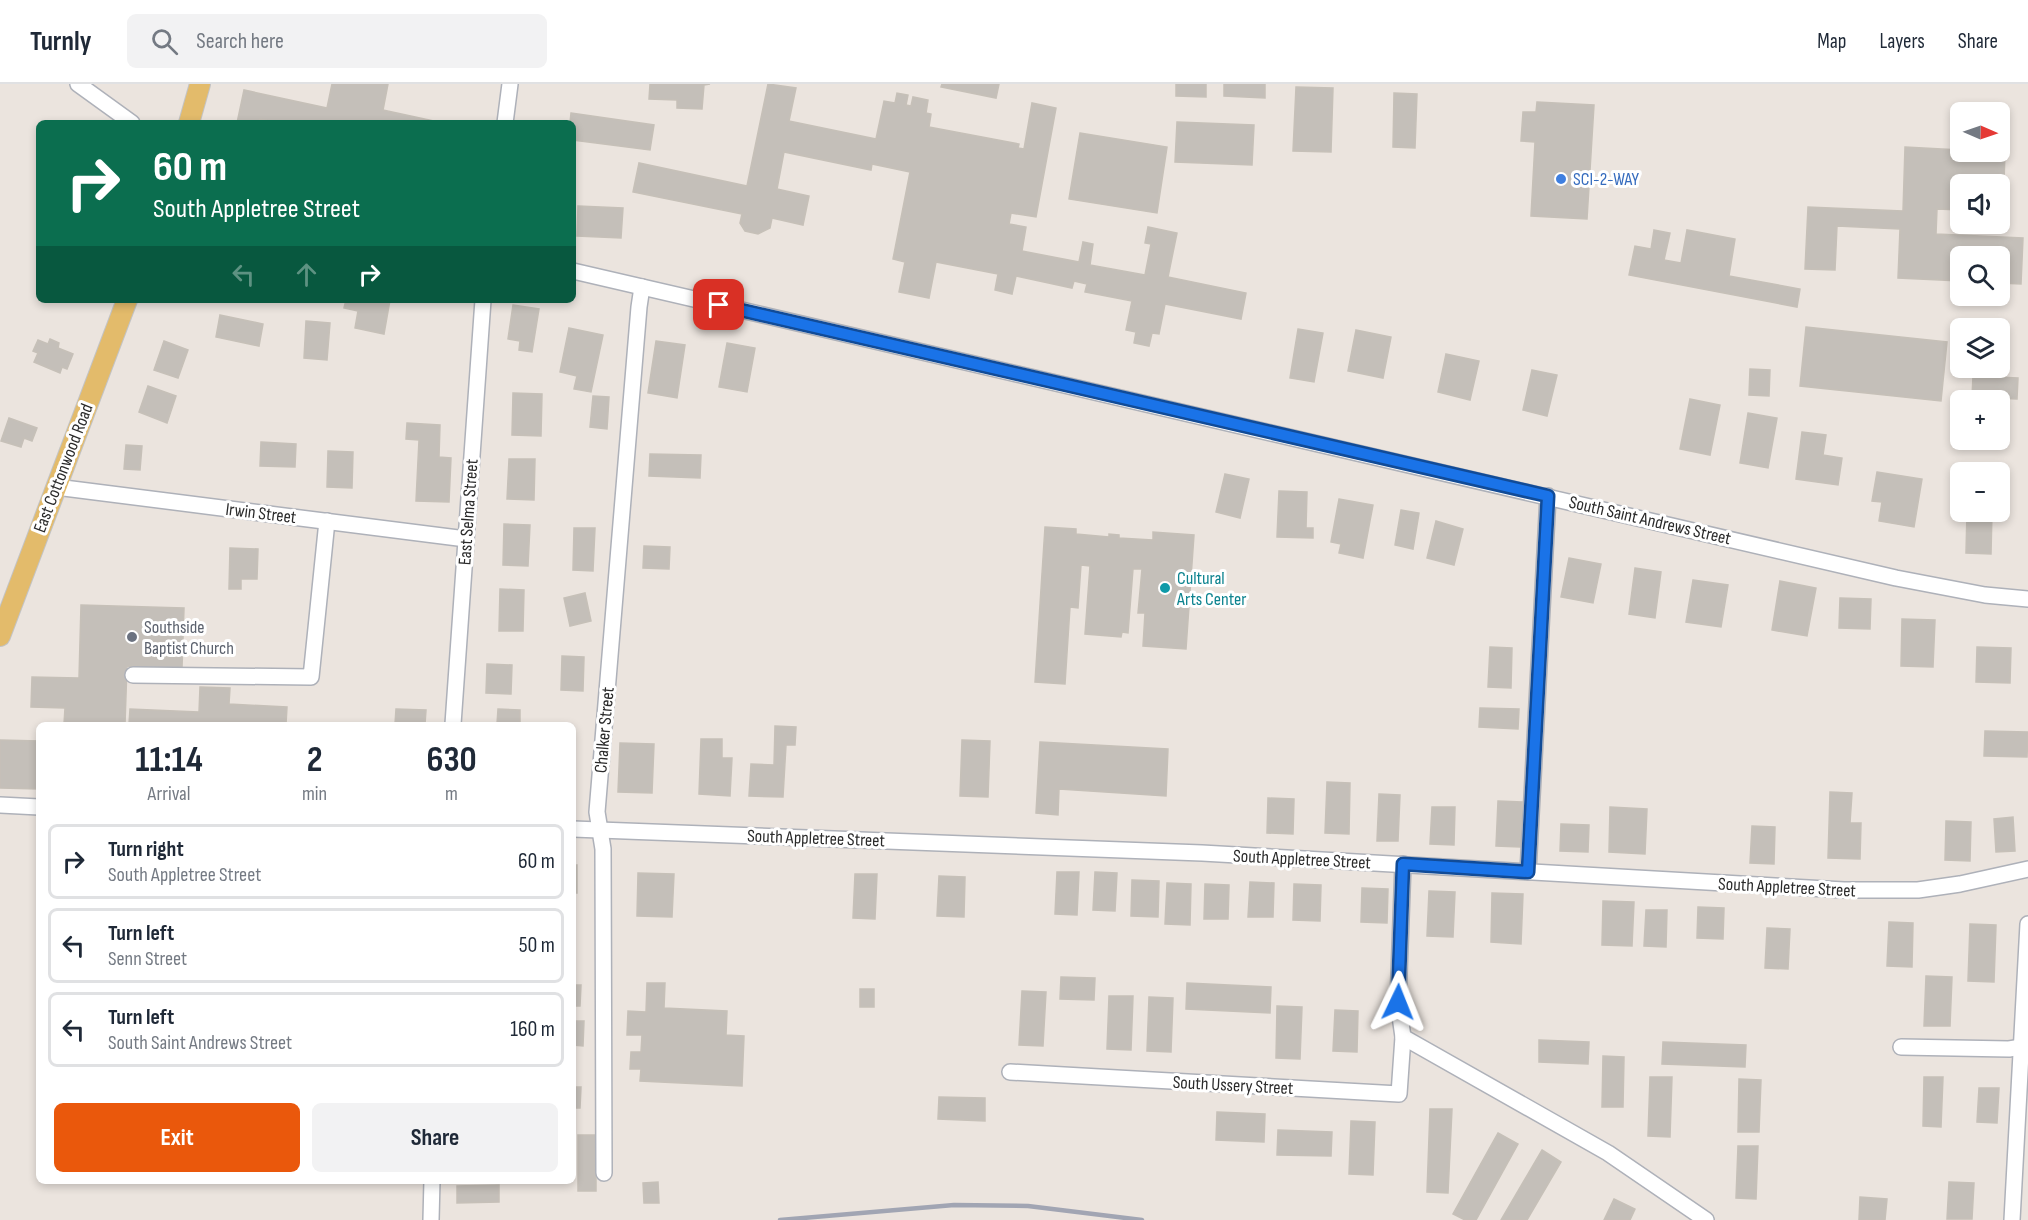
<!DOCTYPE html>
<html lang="en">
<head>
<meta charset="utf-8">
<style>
  :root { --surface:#fff; --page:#f2f2f3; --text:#1f2937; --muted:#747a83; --line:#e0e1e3; --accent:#ea580c }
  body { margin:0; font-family:"Sofia Sans Condensed",sans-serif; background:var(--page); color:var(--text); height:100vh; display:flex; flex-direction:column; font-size:22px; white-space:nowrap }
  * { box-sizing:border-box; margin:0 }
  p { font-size:20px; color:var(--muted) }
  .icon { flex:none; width:33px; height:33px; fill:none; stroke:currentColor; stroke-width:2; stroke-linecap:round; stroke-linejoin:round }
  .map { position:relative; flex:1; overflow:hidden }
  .panel { position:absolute; left:36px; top:638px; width:540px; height:462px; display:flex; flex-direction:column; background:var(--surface); border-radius:9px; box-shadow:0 3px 9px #0003 }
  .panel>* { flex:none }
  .top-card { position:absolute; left:36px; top:36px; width:540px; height:183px; border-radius:9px; box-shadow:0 3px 9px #0003; background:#0b6e4f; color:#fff; overflow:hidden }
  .needle { width:39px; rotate:92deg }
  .fabs { position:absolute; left:1950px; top:18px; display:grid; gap:12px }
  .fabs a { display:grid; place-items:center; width:60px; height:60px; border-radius:9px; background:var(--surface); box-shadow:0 3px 9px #0003; font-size:30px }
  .pin { position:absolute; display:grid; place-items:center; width:51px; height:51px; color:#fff; margin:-26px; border-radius:12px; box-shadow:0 3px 9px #0006 }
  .me { position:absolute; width:66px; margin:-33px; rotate:2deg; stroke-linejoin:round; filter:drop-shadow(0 0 4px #0008) }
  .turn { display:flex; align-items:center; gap:21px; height:126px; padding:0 18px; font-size:27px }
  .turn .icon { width:78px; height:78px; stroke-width:2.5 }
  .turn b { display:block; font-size:42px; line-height:51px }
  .lanes { display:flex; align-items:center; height:57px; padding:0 18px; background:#0003; justify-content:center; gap:30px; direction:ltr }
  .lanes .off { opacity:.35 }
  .eta { display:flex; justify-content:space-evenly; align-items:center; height:102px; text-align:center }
  .eta b { font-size:36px; font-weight:700; line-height:42px }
  .primary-button { display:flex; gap:12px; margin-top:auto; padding:12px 18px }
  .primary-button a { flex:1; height:69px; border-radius:9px; background:var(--accent); color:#fff; font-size:24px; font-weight:700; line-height:69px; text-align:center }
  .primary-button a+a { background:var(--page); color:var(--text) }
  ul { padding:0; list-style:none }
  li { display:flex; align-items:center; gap:18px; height:75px; margin:0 12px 9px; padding:0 6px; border:3px solid var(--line); border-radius:9px }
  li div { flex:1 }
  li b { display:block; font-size:22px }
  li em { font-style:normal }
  header { display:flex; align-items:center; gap:36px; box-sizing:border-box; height:84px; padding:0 30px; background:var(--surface); border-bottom:2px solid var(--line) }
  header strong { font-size:28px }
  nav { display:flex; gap:33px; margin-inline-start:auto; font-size:21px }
  .search { width:420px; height:54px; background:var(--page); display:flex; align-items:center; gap:15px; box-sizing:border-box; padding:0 21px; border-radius:9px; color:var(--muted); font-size:22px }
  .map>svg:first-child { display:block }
  .building { fill:#c4bfb9; stroke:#c6c0b8; stroke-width:1.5 }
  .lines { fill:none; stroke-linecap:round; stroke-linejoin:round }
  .minor-casing { stroke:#aeb1b9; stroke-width:18 }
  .major-casing { stroke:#c3c3c3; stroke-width:22 }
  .minor { stroke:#fff; stroke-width:15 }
  .major { stroke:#e3bb6b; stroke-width:20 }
  .rail { stroke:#a1a5b3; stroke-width:4.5 }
  .route-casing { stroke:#114b97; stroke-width:15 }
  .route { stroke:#1a73e8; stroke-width:10 }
  .shop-dot { fill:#3f7fe0; stroke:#fff; stroke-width:2 }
  .culture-dot { fill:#0f9aa8; stroke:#fff; stroke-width:2 }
  .worship-dot { fill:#6b7280; stroke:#fff; stroke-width:2 }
  .labels { text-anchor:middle; stroke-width:6; stroke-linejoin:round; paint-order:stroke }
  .shop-label { font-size:18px; fill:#366cbe; stroke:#fff; text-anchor:start }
  .street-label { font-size:18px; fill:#2a2a2a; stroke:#fff }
  .culture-label { font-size:18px; fill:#0d838f; stroke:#fff; text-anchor:start }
  .worship-label { font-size:18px; fill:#5b616d; stroke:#fff; text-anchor:start }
</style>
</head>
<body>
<header>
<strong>Turnly</strong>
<div class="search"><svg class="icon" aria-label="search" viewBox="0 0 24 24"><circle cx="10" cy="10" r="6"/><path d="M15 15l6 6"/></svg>Search here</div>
<nav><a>Map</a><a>Layers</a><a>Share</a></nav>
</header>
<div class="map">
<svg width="2028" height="1136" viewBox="0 0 2028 1136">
  <rect width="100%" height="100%" fill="#ebe4de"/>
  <g class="building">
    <path d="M332,0h56l-5,26 60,13h-166l-17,-4 -1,4h-22l7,-33 83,18z"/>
    <path d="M650,0h60l-6,1 -2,24 -25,-1v-8l-28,-1z"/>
    <path d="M768,0l28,4 -7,33 87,18 8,-38 11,2 2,-10 11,2 -2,10 5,1 2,-9 15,3 -2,13 5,1 -2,13 90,17 -1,4 6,1 8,-46 24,5 -20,109 -25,-4 -2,11 17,3 -4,24 57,11 4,-20 10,2 -3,21 55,10 6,-31 -6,-1 3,-16 29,6 -9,44 78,16 -5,26 -76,-15 -6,30 -7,-1 -3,13 -15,-3 2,-11 -10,-2 6,-29 -47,-9 2,-8 -13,-3 -2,7 -56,-12 -4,18 -17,-4 3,-16 -62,-12 -7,36 -30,-6 6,-30 -12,-3 17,-87 -38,-8 -1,6 -87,-18 -7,37 32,7 -6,29 -31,-7 -2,10 -12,6 -13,-3 -5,-8 2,-9 -109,-22 6,-29 108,23z"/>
    <path d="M942,0h57l-3,14 -55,-11z"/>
    <path d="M1176,0h30v13l-30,-1z"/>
    <path d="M1224,0h41v14l-41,-2z"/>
    <path d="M1296,3l37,1 -2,64 -38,-1z"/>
    <path d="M1394,9l23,1 -2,54 -22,-1z"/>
    <path d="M1537,18l57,3 -7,114 -56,-3 4,-74 -14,-1 2,-29h13z"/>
    <path d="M571,29l83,12 -4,25 -77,-10v-17h-3z"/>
    <path d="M1177,38l77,3 -2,40 -77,-3z"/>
    <path d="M1080,49l87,14 -10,66 -88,-14z"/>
    <path d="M1905,63l55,3v2h45l-2,60 -3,-1v-27h-40v26l-23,-1 -1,25 87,4 -2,46 -21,-1v-27h-40v25l-62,-3 2,-49 -63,-3 -2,44 -30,-1 3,-62 95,4z"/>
    <path d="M578,122l45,2 -2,30 -44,-2z"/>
    <path d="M1654,146l16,3 -6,27 17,3 6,-33 48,9 -6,37 71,13 -3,18 -168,-32 6,-29 16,3z"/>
    <path d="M346,216h44l-6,34 -29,-6 3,-17 -14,-3z"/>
    <path d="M513,221l26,4 -7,43 -13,-2 1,-9 -12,-2z"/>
    <path d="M220,231l43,9 -4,22 -43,-9z"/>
    <path d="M306,237l24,2 -3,37 -23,-2z"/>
    <path d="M1806,243l141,15 -6,59 -141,-15z"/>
    <path d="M569,244l34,7 -12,57 -17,-3 3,-13 -17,-4z"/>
    <path d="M1298,245l25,4 -9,49 -24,-4z"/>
    <path d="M1356,246l35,7 -8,41 -35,-7z"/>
    <path d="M50,255l9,4 -1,5 15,6 -6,15 -5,-2 -2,6 -26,-11 4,-9 -5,-2 5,-11 10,4z"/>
    <path d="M164,257l24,9 -10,28 -24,-8z"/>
    <path d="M656,257l29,4 -8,53 -29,-5z"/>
    <path d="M727,259l28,5 -8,44 -28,-5z"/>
    <path d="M1446,270l33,7 -9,39 -32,-8z"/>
    <path d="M1750,285l20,1 -1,26 -20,-1z"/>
    <path d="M1532,286l25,5 -10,41 -24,-6z"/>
    <path d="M1973,292l45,2 -1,21 -45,-2z"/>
    <path d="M148,302l28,10 -9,27 -28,-11z"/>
    <path d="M513,309l29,1 -1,42 -29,-1z"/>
    <path d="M593,312l16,1 -2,32 -17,-2z"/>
    <path d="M1690,315l30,6 -10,50 -30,-6z"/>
    <path d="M1748,329l29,5 -9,50 -28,-5z"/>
    <path d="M9,334l28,10 -5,13 -8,-3 -3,9 -20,-6z"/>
    <path d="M407,339l33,2 -1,32 12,1 -2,44 -33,-1 3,-61 -13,-1z"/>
    <path d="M1802,348l24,3 -3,20 19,3 -4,27 -42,-6z"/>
    <path d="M261,358l35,2 -1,23 -35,-1z"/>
    <path d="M126,361l16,1 -2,24 -16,-1z"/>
    <path d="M328,367l25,1 -1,36 -25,-1z"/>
    <path d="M650,370l51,1 -1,23 -51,-2z"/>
    <path d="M509,375h26l-1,41 -27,-1z"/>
    <path d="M1877,388l45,7 -8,48 -35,-6 3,-19 -10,-1z"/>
    <path d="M1225,390l24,5 -9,39 -24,-6z"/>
    <path d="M1279,407l28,1 -1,36h7v10l-36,-1z"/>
    <path d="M1339,415l34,6 -10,53 -24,-5 2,-9 -10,-2z"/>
    <path d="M1401,426l18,3 -6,36 -18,-4z"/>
    <path d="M1967,428h25l-1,42 -25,-1z"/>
    <path d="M1436,437l27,8 -9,36 -27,-7z"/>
    <path d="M504,440l26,1 -2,41 -25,-1z"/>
    <path d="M1045,443l31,2v5l33,3v-3l10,1v3l34,2v-8l41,3 -8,114 -43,-3 2,-33h-7l4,-44h-9l-5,64 -6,-1 -1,5 -36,-3 5,-68 -9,-1 -3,43 -8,-1 -5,77 -30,-2z"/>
    <path d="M574,444h21l-2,43 -20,-1z"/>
    <path d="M644,462l26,1 -1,22 -26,-1z"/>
    <path d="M230,464l28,1 -1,30h-16v10h-12z"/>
    <path d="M1569,474l32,6 -8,39 -32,-6z"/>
    <path d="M1635,484l26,4 -6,46 -26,-4z"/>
    <path d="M1693,496l35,5 -7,42 -35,-5z"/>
    <path d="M1780,497l36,7 -9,48 -35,-6z"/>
    <path d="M500,505l24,1 -1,41h-24z"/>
    <path d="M585,509l6,28 -21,5 -6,-28z"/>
    <path d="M1840,514l31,1 -1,30 -31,-1z"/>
    <path d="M81,521l103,3 -2,60 -55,-2 -2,58h-61l1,-16 -34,-1 1,-30 47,1z"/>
    <path d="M1902,535l33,1 -2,47 -32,-1z"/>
    <path d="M1490,563l22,1 -1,40 -23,-1z"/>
    <path d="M1977,563l34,1 -1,35 -34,-1z"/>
    <path d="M562,572l22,1 -1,34 -22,-1z"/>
    <path d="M487,580l25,1 -1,29 -25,-1z"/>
    <path d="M200,603l30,1 -1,16 58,3 -1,17h-157l1,-15 69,3z"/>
    <path d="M1480,624l39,1 -1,20 -39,-2z"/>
    <path d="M396,625l30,1 -1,14h-30z"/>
    <path d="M498,625l22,1v14h-23z"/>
    <path d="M775,642l21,1 -1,18h-9l-3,52 -34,-1 2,-32 23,1z"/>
    <path d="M1985,647l43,1 -1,25 -43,-1z"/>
    <path d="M701,655h21v19h10l-2,38 -31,-2z"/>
    <path d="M0,656l39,1v48l-39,-1z"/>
    <path d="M962,656l28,1 -2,56 -28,-1z"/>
    <path d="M1040,658l128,7 -2,47 -107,-7 -1,26 -22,-2z"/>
    <path d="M620,659l34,1 -2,49 -34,-1z"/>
    <path d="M1327,698l23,1 -1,51 -24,-1z"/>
    <path d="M1830,708l22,1 -2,30h11l-1,36 -32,-1z"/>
    <path d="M1379,710l21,1 -2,46h-21z"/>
    <path d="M1268,714l26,1 -1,35 -26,-1z"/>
    <path d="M1498,717l24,1 -2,45 -24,-1z"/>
    <path d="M1432,723h23l-1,38 -24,-1z"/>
    <path d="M1610,723l37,2 -2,45 -36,-2z"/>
    <path d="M2013,733l2,34 -19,1 -2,-33z"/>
    <path d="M1946,737l25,1 -1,39 -25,-1z"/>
    <path d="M1561,740l28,1 -1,27 -28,-1z"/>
    <path d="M1752,742l23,1 -1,37 -24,-1z"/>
    <rect x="573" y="781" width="4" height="28"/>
    <path d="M1057,788h22l-2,43 -22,-1z"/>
    <path d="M1095,788l22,1 -2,38 -22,-1z"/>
    <path d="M638,789l36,1 -2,43 -35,-1z"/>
    <path d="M855,790h22l-2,45 -22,-1z"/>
    <path d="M939,792l26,1 -1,40 -27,-1z"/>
    <path d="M1132,796l27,1 -1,36 -27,-1z"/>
    <path d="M1250,798l24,1 -1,34h-25z"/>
    <path d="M1167,799l24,1 -1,41 -25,-1z"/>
    <path d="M1205,800l24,1 -1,34h-24z"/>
    <path d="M1294,800l27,1 -1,36 -27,-1z"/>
    <path d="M1362,804l26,1 -1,34 -26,-1z"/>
    <path d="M1429,807l26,1 -2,45 -26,-1z"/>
    <path d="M1492,809l31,1 -2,50 -30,-2z"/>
    <path d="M1603,817l31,1 -2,44 -30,-1z"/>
    <path d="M1698,823l26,1 -1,31 -26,-1z"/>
    <path d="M1646,826h21l-1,37 -22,-1z"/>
    <path d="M1889,838l24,1 -1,44 -25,-1z"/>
    <path d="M1970,840l26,1 -2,57 -26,-1z"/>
    <path d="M1767,844l23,1 -2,40 -23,-1z"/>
    <path d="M1926,892l26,1 -2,49h-26z"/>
    <path d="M1061,893l34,1 -1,22 -34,-1z"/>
    <path d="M647,899h18l-1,25 63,3 -1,24 18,1 -2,50 -102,-5 1,-12h-11l1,-17h10l1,-17h-15l1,-24 18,1z"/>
    <path d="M1187,899l84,4 -1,26 -84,-4z"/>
    <path d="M573,901h8l-1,21h-7z"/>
    <rect x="860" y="905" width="14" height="18"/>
    <path d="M1022,907l24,1 -3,54 -24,-1z"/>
    <path d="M1109,912h24l-2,54 -24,-1z"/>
    <path d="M1149,913l24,1 -2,54 -24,-1z"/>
    <path d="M1277,922l25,1 -2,52 -24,-1z"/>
    <path d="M1335,926l23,1 -1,41 -24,-1z"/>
    <path d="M573,937h11l-1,25 -10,-1z"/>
    <path d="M1539,956l50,2 -1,22 -49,-2z"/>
    <path d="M1663,958l83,3 -1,22 -83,-3z"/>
    <path d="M1603,972l21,1 -1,50h-21z"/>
    <path d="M1650,993h22l-2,60 -22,-1z"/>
    <path d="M1924,993h19l-2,50 -18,-1z"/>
    <path d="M1739,995l22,1 -2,52h-21z"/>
    <path d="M573,1003h8l-1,21h-7z"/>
    <path d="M1979,1004h20l-2,35 -20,-1z"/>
    <path d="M939,1013l46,1v23l-47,-2z"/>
    <path d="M1430,1025h22l-4,84 -21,-1z"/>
    <path d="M1217,1028l48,2 -1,28 -48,-2z"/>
    <path d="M1351,1037l24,1 -2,53 -24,-1z"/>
    <path d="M1278,1046l54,2 -1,24 -54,-1z"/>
    <path d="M1498,1049l20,11 -42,76h-11l-12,-6z"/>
    <rect x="578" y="1051" width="18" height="56"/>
    <path d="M1738,1062h20l-2,53 -20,-1z"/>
    <path d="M1542,1066l19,12 -34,58h-26z"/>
    <path d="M658,1098l1,21h-15l-1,-20z"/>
    <path d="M1949,1098l25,1 -2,36h-25z"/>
    <path d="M499,1101v17l-42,1v-17z"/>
    <path d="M1860,1113l27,2 -2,21h-26z"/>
    <path d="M1614,1115l21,10 -5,11h-26z"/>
  </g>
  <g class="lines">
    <g class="minor-casing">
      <g id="minor">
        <path d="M78,0l54,39"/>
        <path d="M505,39l5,-39"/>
        <path d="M573,187l1323,307 89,17 43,4"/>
        <path d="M56,403l410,52"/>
        <path d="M133,591l178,2 16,-156"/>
        <path d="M453,640l30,-424"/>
        <path d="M0,721l39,2"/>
        <path d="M573,745l629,24 642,37h74l42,-6 68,-15"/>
        <path d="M1528,788l20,-376"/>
        <path d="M1403,953l205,116 98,67"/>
        <path d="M1901,963l108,2 19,-3"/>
        <path d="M1010,988l389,22 4,-57 -5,-35 5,-138"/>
        <path d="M604,1089l-1,-324 -6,-37 42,-505 3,-20"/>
        <path d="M431,1136l1,-40"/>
        <path d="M2012,1136l16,-296"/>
      </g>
    </g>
    <g class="major-casing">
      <g id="major">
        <path d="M189,39l11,-39"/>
        <path d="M0,552l127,-336"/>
      </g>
    </g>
    <use href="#minor" class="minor"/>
    <use href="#major" class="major"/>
    <path class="rail" d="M780,1136l174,-15 74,1 114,14"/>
  </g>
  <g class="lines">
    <g class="route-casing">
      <path id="route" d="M719,221l829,191 -20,376 -125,-8 -5,138"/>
    </g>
    <use href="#route" class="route"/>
  </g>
  <circle class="shop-dot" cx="1561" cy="95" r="6"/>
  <circle class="culture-dot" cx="1165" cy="504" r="6"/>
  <circle class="worship-dot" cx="132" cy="553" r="6"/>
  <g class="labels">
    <g class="shop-label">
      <text x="1573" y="101">SCI-2-WAY</text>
    </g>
    <g class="street-label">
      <text transform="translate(63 384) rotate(-69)" y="6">East Cottonwood Road</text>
      <text transform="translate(468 428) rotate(-86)" y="6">East Selma Street</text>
      <text transform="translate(261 429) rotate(7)" y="6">Irwin Street</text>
      <text transform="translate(1650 436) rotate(13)" y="6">South Saint Andrews Street</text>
      <text transform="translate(604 646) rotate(-85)" y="6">Chalker Street</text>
      <text transform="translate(816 754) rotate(2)" y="6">South Appletree Street</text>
      <text transform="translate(1302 775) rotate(3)" y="6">South Appletree Street</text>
      <text transform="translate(1787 803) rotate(3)" y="6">South Appletree Street</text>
      <text transform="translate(1233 1001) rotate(3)" y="6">South Ussery Street</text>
    </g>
    <g class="culture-label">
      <text x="1177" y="500">Cultural<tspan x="1177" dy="21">Arts Center</tspan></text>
    </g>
    <g class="worship-label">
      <text x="144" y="549">Southside<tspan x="144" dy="21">Baptist Church</tspan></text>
    </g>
  </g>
</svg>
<div class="fabs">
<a><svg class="needle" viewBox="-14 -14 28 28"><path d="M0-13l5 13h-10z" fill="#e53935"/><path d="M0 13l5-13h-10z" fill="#747a83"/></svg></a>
<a><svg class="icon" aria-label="sound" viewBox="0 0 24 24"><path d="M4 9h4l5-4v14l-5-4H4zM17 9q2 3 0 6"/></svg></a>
<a><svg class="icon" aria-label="search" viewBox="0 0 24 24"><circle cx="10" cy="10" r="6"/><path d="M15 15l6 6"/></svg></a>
<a><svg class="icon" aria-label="layers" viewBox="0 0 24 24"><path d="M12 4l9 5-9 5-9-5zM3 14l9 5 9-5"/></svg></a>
<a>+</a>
<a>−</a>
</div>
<div class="pin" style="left:719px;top:221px;background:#d93025"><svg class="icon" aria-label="arrive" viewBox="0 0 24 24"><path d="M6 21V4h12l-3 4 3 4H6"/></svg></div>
<svg class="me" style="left:1398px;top:918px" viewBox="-20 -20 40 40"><path d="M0-17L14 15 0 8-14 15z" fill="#1a73e8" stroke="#fff" stroke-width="4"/></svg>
<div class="top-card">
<div class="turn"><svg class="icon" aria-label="right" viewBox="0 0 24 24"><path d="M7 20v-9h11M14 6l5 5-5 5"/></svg><div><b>60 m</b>South Appletree Street</div></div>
<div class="lanes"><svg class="icon off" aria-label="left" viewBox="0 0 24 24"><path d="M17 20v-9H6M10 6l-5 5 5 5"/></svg><svg class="icon off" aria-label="ahead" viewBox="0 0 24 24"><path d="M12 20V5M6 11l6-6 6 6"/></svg><svg class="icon" aria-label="right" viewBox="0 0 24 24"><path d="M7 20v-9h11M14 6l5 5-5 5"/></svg></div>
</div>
<section class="panel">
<div class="eta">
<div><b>11:14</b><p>Arrival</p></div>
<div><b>2</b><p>min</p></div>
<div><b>630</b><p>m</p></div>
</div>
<ul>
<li><svg class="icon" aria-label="right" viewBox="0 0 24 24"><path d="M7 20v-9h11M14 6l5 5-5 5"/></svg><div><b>Turn right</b><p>South Appletree Street</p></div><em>60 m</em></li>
<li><svg class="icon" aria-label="left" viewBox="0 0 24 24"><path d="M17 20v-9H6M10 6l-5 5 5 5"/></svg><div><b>Turn left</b><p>Senn Street</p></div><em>50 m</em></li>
<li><svg class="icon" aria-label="left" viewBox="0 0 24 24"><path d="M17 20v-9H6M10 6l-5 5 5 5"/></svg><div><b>Turn left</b><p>South Saint Andrews Street</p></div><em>160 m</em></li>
</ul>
<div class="primary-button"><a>Exit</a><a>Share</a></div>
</section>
</div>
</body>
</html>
